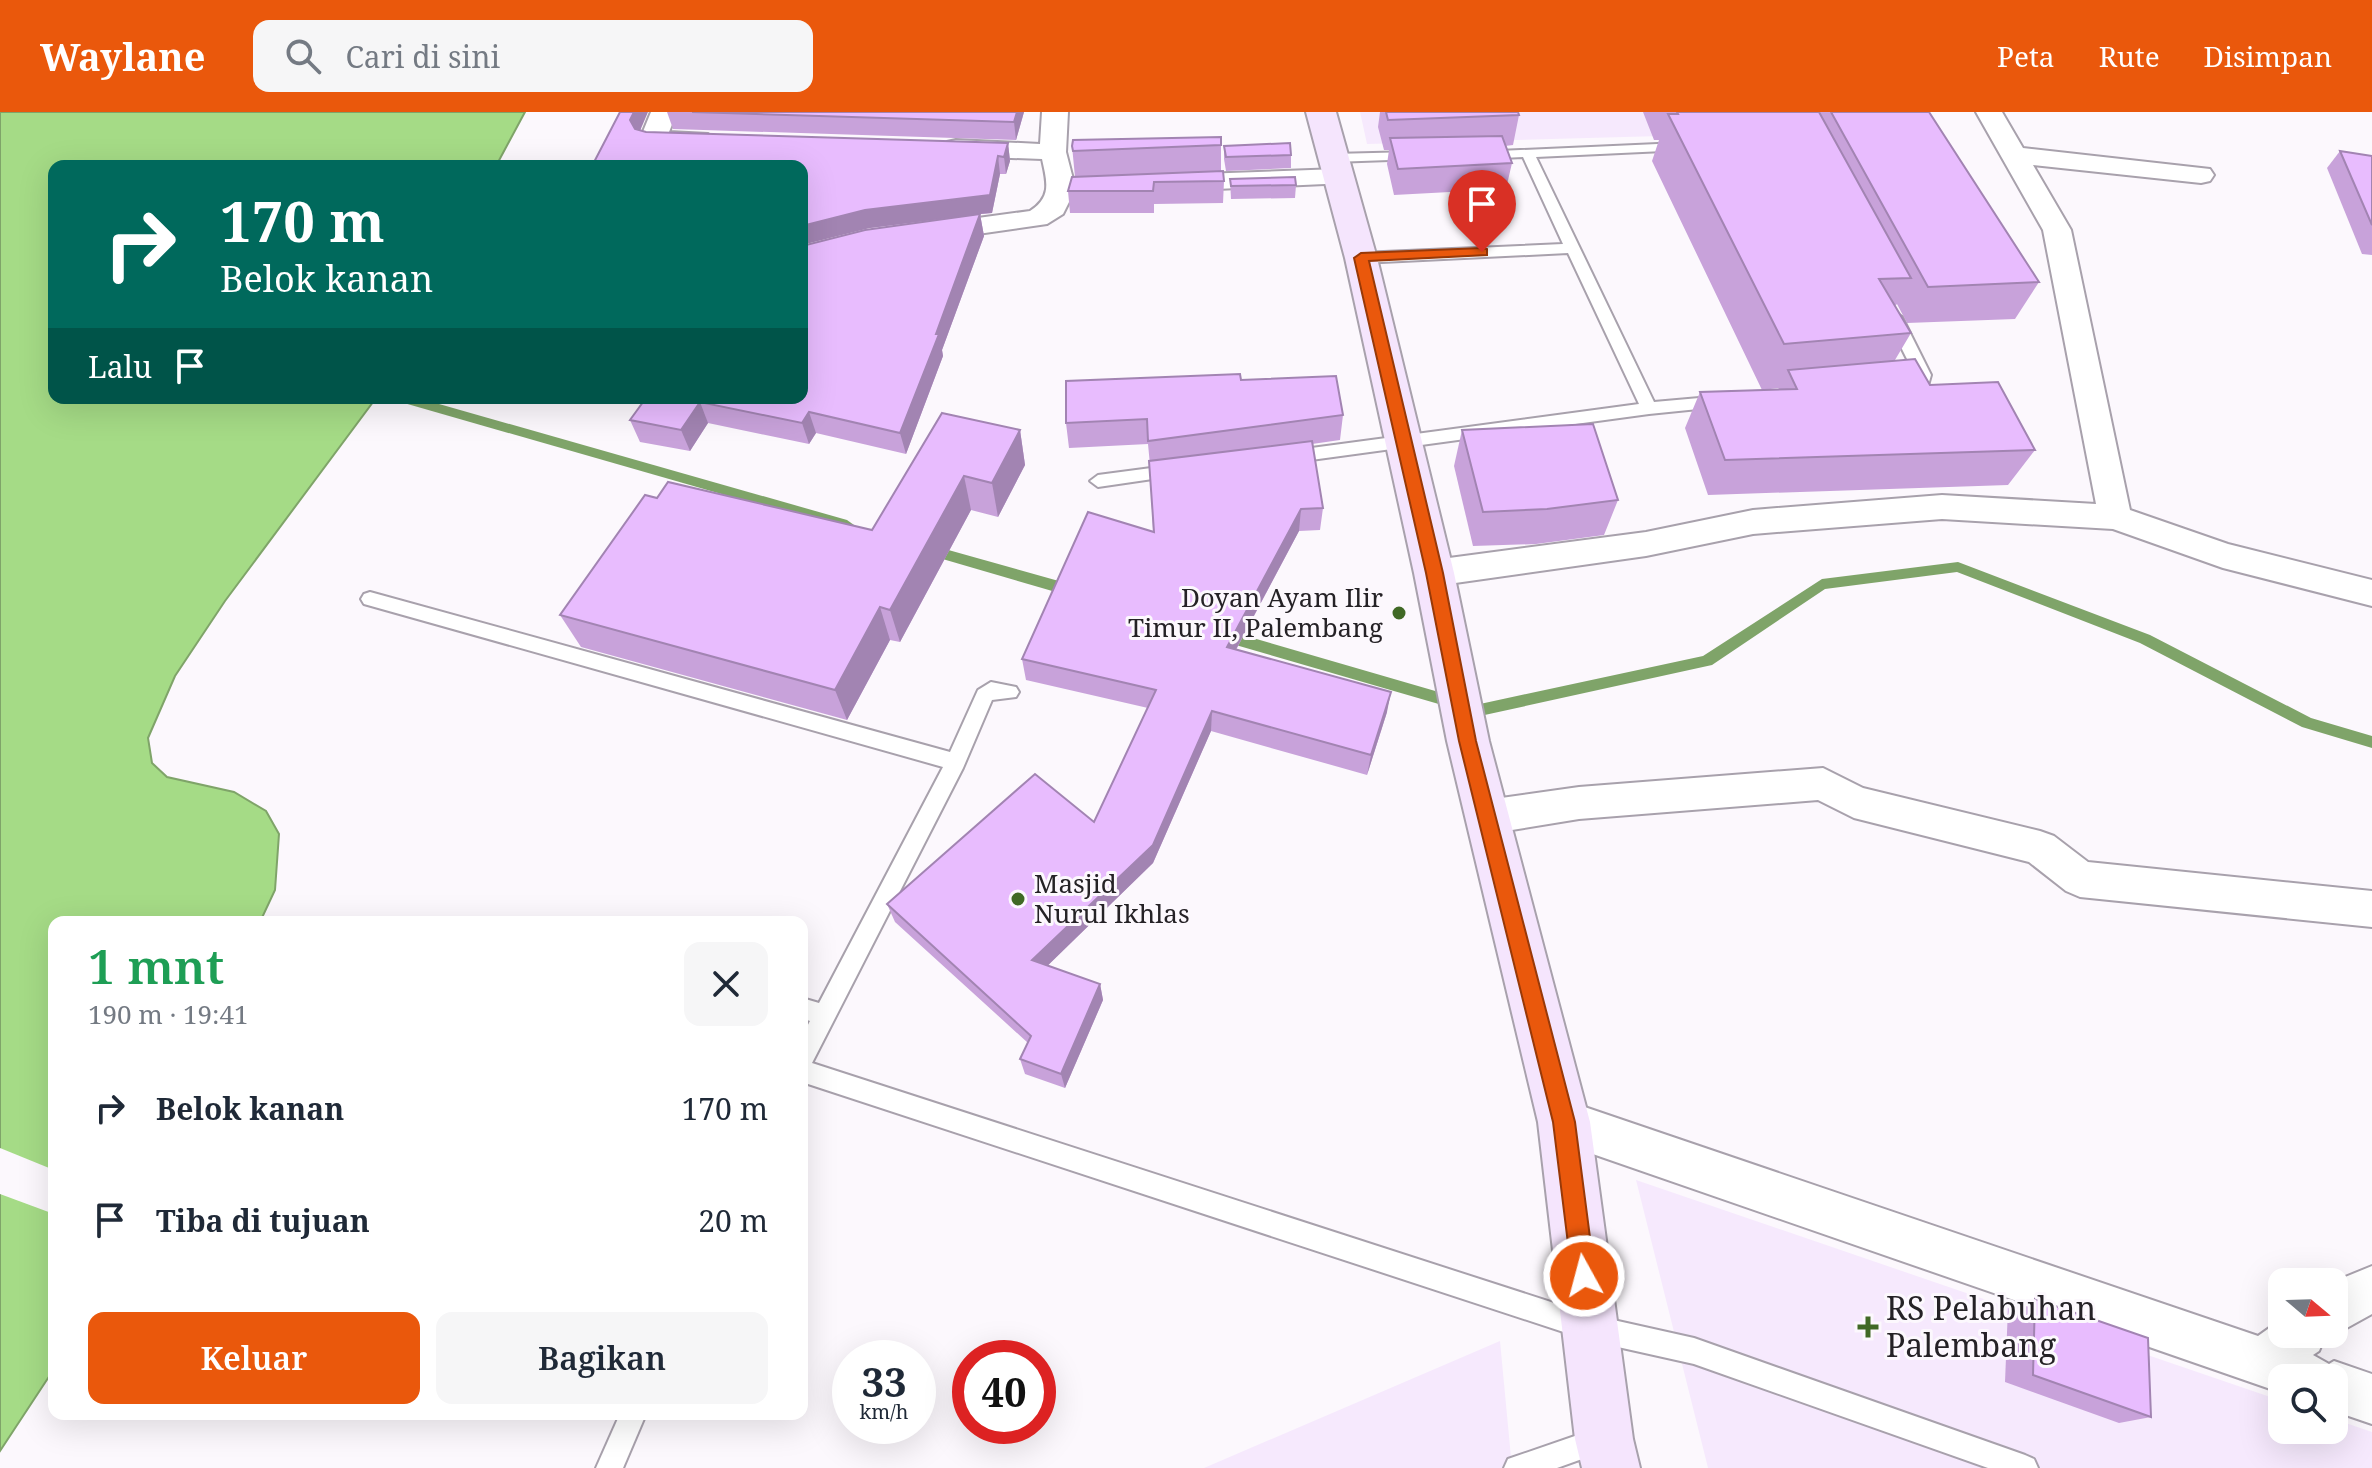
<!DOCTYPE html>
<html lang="id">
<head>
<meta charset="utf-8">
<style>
  :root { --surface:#fff; --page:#f6f6f7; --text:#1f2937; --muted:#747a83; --accent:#ea580c }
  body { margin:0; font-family:"Noto Serif",serif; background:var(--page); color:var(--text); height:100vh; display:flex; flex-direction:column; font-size:30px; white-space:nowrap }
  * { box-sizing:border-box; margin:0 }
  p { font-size:26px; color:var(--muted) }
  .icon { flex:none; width:44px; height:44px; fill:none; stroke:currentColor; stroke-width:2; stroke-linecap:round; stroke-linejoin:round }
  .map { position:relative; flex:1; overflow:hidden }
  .sheet { position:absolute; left:48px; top:804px; width:760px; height:504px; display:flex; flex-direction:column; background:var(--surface); border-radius:16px; box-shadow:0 8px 32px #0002 }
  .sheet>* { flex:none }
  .top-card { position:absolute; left:48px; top:48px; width:760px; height:244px; border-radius:16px; box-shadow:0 8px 32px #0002; background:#00695c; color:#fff; overflow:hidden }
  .needle { width:52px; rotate:109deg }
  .fabs { position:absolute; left:2268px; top:1156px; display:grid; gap:16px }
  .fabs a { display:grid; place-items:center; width:80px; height:80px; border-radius:16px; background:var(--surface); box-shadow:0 8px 32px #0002; font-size:40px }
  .speed { position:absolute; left:832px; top:1228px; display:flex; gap:16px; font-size:40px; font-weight:700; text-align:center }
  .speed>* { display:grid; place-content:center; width:104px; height:104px; border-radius:50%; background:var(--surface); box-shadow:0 8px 32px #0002; line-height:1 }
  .speed small { font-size:20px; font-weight:400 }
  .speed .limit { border:12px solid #d22; background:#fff; color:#111 }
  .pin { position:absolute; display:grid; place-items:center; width:68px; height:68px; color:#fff; margin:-82px -34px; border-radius:50% 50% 50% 0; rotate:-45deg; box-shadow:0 0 8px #0007 }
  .pin .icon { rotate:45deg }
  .me { position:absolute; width:88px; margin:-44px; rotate:353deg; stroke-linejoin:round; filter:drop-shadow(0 0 6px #0008) }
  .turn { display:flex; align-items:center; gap:28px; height:168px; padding:0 40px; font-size:36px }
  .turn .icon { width:104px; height:104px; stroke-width:2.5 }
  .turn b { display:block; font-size:56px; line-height:68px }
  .then { display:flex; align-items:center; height:76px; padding:0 40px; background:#0003; gap:16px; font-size:30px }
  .round { display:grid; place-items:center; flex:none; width:84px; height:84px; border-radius:16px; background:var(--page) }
  .overview { display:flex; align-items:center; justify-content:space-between; height:136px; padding:0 40px }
  h1 { font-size:48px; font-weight:600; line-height:60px; color:#1e9e55 }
  .button { display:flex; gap:16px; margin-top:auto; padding:16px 40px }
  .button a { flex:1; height:92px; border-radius:16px; background:var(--accent); color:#fff; font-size:32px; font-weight:600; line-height:92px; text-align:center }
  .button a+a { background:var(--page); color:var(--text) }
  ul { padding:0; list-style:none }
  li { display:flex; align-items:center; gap:24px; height:112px; padding:0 40px }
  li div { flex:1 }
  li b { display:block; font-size:30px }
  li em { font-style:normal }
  header { display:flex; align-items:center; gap:48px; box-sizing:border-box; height:112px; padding:0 40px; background:var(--accent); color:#fff }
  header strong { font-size:38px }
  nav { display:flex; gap:44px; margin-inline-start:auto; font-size:28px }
  .search { width:560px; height:72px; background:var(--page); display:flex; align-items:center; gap:20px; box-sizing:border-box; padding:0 28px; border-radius:16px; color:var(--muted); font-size:30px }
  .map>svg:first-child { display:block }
  .built { fill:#f6e9fd }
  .water { fill:#a5db86; stroke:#7fa469; stroke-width:2 }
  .pier { fill:#fcf8fd }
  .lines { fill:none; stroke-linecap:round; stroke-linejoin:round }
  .stream { fill:#7fa469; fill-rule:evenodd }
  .lane-casing { stroke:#a8a1ac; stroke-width:4 }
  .street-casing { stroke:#a8a1ac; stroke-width:4 }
  .secondary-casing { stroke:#a8a1ac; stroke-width:4 }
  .lane { fill:#fff; fill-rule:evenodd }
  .street { fill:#fff; fill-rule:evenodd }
  .secondary { fill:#f5e5fd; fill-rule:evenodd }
  .wall { fill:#c8a2da }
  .shaded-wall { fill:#a284b2 }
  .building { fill:#e8bcfe; stroke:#a284b2; stroke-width:2 }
  .route { fill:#ea580c; stroke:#983908; stroke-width:2 }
  .poi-dot { fill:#406925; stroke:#fcf8fd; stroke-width:3 }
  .labels { text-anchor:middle; stroke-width:6; stroke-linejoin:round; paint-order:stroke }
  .poi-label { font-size:26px; fill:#252226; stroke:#fcf8fd; text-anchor:end }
  .near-poi-label { font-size:32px; fill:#252226; stroke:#fcf8fd; text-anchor:start }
</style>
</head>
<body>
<header>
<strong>Waylane</strong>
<div class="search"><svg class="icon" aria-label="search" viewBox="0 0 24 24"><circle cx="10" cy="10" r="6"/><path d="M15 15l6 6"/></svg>Cari di sini</div>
<nav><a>Peta</a><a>Rute</a><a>Disimpan</a></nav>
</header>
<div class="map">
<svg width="2372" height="1356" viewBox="0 0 2372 1356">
  <rect width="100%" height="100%" fill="#fcf8fd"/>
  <g class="built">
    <path d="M1360,0h509l11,18 -513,14z"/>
    <path d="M1636,1068l646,221v29h52v-11l38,13v36h-664z"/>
    <path d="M1500,1229l12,127h-308z"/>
  </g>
  <path class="water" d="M0,0h525l-29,54h-442v232h322l-151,203 -50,75 -27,62 4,25 15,14 67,15 32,19 13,23 -4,56 -15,32h-206v447l-54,82z"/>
  <path class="pier" d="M0,1036l54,22v44l-54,-20z"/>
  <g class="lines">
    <g class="stream">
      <path d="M396,286h22l429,122 7,5 -7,5 -450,-129z"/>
      <path d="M927,432l146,41 7,6 -7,6 -151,-44 -2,-4z"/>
      <path d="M1958,450l192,73 161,83 61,18v12l-70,-21 -162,-84 -183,-71 -132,17 -113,76 -232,51 -258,-75 -7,-6 7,-6 258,75 223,-48 119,-77z"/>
    </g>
    <g class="lane-casing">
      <g id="lane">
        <path d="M1680,31l7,4 -2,3 -149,7 118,245 68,-6 8,6 -2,4 -79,8 -360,49 -6,-2 -2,-4 8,-6 350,-47 -71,-151 -207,10 -7,-5 7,-5 202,-9 -40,-87 -42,2 -5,-1v-6z"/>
        <path d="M1413,40l5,1v6l-85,3 -7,-4 7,-4z"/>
        <path d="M1894,200l8,5 29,58 -4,14h-12l-2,-4 2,-10 -29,-58z"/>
        <path d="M1174,353l6,2 2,4 -2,4 -82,12 -8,-6 8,-6z"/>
        <path d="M370,480l580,160 28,-62 13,-8 25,5 3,5 -3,5 -24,3 -29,68 -151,295 779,252 103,23 331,117 9,4 4,9h-50l-294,-104 -103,-23 -789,-259v-46l8,-15 -8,-3v-20l17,5 124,-236 -579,-163 -3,-5 3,-5z"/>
        <path d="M620,1302h26l-23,54h-27z"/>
        <path d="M1601,1315l9,4 4,9 -4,9 -53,19h-53l4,-9z"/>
      </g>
    </g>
    <g class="street-casing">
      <g id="street">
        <path d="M651,0h26l-8,20 39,2 4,6 -4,6 -9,2 -55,-3 -4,-6z"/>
        <path d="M1042,0h26l-2,40 7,27h54l4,6 -4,6 -55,5 -9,18 -16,10 -118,17 -10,-3 -4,-6 4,-6 111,-15c22,-14 17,-29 12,-52l-86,-3 -9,-2 -4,-6 4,-6 9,-2 84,4z"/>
        <path d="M1976,0h26l21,36 187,21 4,6 -4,6 -9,2 -168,-18 38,65 59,280 98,34 144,36v26l-149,-38 -110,-39 -171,-10 -189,15 -107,22 -212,30 -12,-4 -5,-9 5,-9 12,-4 212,-28 107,-22 189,-15 154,9 -53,-274z"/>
        <path d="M1338,57l9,2 4,6 -4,6 -175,8 -9,-2 -4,-6 4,-6 9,-2z"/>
        <path d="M1823,656l40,20 177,43 14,5 34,26 284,29v36l-292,-30 -14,-6 -37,-29 -175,-44 -36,-18 -239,19 -92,15 -14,-5 -5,-12 5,-12 14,-5 92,-13z"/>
        <path d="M1564,988l694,236 24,-17v15h44l-7,17 -6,4 16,9 5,-3 38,13v50l-38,-13v-33h-52v15l-718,-249 -16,-7 -6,-15 6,-15z"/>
        <path d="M2372,1154v48l-38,21 -2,-1 1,-52z"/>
      </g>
    </g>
    <g class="secondary-casing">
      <path id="secondary" d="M1306,0h30l41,146 77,315 35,168 101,381 43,317 7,29h-58l-7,-29 -37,-317 -91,-381 -33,-168 -69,-315z"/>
    </g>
    <use href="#lane" class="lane"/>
    <use href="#street" class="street"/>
    <use href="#secondary" class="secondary"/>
  </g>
  <g class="wall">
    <path d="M667,0h357l-8,28 -343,-11z"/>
    <path d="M1380,0h138l1,3 -6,30 -8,1 7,17 -6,26 -112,6 -7,-31 2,-14h-5l-6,-23z"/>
    <path d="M1643,0h286l110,170 -24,37 -108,4 -10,-19 -2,2 16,27 -16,27 35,25 105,65 -27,35 -300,10 -23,-67 15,-36 78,-3 1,-1 -17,2 -110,-229 7,-21h-5z"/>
    <path d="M640,18l6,2 362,11 2,18 -4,13h-6l-8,39 -12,1 4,22 -42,114 1,6 -37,98 -90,-21 -7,11 -101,-21 -18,28 -50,-9 -10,-22 345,-205 -105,13 -68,-62h-210z"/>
    <path d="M1221,33v26l3,10 -1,22 -69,1v9h-84l-2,-22 7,-14 -3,-31z"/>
    <path d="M1224,34l67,9v13l-65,3 -2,-12z"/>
    <path d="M2340,39l32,5v99l-10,-1 -35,-86z"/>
    <path d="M1230,67l66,6 -1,13 -64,1z"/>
    <path d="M1241,268l102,35 -3,25 -28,4 11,64 -3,22 -21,1 -63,119 151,62 -20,63 -156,-44 -58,132 -106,103 53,18 3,16 -38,88 -40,-14 -5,-15 8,-16 -133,-121 -8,-18 207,-82 54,-114 -122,-28 -4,-21 131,-127 -3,-67 -2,-21 -79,4 -3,-25z"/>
    <path d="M1020,318l5,35 -27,52 -27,-7 -71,132 -10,-2 -43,80 -266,-73 -21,-32 97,-117 215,32z"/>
    <path d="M1462,318l156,70 -14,35 -68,9 -63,2 -19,-80z"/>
    <path d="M2035,1187l116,118 -32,6 -114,-41 3,-74z"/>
  </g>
  <g class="shaded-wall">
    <path d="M634,0h14l-11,26 -7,-18z"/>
    <path d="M1017,0h7l-8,28 -2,-18z"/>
    <path d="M1008,31l2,18 -4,13 -2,-17z"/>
    <path d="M998,44l2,18 -8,39 -12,1 4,22 -42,114 1,6 -37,98 -6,-21 80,-219 -110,14 -68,17v-19z"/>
    <path d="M700,290l8,21 -18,28 -9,-21z"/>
    <path d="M809,300l7,21 -7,11 -7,-21z"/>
    <path d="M1020,318l5,35 -27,52 -6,-34z"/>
    <path d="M964,364l7,34 -71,132 -10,-32z"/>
    <path d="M1301,397l-2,22 -73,137 1,-21z"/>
    <path d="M880,495l10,33 -43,80 -12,-30z"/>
    <path d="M1391,580l-4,20 -20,63 4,-20z"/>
    <path d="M1212,599l-1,20 -58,132 -117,114 -4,-17z"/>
    <path d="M1100,872l3,16 -38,88 -4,-14z"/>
  </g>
  <g class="building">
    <path d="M620,0h14l-4,8 5,9 11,3 362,11 -4,14 -6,-1 -8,39 -125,15 -63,16v-60h-210z"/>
    <path d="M692,0h325l-3,10z"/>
    <path d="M1386,0h132l1,3 -131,5z"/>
    <path d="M1677,0h142l92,166 -32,1 32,54 -127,11 -116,-230h10z"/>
    <path d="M1831,0h98l110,170 -111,5z"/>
    <path d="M1502,24l10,27 -114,6 -8,-31z"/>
    <path d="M1221,25v8l-148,6 -1,-5 1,-6z"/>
    <path d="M1290,31l1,12 -65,2 -2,-11z"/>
    <path d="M2340,39l32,5v69z"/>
    <path d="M1223,59l1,10 -70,1 -1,9h-85l4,-14z"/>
    <path d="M1295,65l1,8 -65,1 -1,-7z"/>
    <path d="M980,102l-44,120h3l-39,99 -91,-21 -7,11 -102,-21 -19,28 -51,-10 16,-22h156v-152l63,-16z"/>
    <path d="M1915,247l15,26 68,-3 37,68 -310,10 -25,-68 97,-3 -9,-19z"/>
    <path d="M1240,262l1,6 95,-4 7,39 -195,26 -1,-22 -81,4v-42z"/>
    <path d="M942,301l78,17 -28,53 -28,-7 -74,134 -10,-3 -45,83 -275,-75 85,-120 12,3 11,-16 204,48z"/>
    <path d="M1593,312l25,76 -71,9 -64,3 -21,-82z"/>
    <path d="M1312,329l11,67 -22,1 -74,138 164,45 -20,63 -159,-44 -59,134 -121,115 68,24 -39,90 -41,-15 11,-23 -144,-132 148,-130 59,48 62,-132 -134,-31 66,-147 66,20 -5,-71z"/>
    <path d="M2035,1187l113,39 3,79 -118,-42z"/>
  </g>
  <path class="route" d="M1482,136l5,1v6l-118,6 74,312 33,168 99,381 20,154 -3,8 -8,3 -8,-3 -4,-8 -19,-154 -94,-381 -33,-168 -72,-315 7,-5z"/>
  <g class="poi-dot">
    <circle cx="1399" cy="501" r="8"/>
    <circle cx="1018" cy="787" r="8"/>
    <path d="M1864 1203h8v8h8v8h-8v8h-8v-8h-8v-8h8z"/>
  </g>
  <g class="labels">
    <g class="poi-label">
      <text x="1383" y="495">Doyan Ayam Ilir<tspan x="1383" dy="30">Timur II, Palembang</tspan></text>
      <text x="1034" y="781" text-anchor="start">Masjid<tspan x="1034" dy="30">Nurul Ikhlas</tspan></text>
    </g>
    <g class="near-poi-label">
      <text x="1886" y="1208">RS Pelabuhan<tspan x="1886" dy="37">Palembang</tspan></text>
    </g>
  </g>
</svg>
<div class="fabs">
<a><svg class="needle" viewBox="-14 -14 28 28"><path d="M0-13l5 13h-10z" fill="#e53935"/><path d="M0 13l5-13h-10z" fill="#747a83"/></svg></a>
<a><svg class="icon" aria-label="search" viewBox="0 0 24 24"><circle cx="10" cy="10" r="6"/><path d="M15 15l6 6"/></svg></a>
</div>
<div class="speed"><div>33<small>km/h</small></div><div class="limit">40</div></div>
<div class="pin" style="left:1482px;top:140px;background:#d93025"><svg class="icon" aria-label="arrive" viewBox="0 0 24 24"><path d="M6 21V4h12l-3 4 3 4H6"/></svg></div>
<svg class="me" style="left:1584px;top:1164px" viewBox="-20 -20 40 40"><circle r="17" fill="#ea580c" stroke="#fff" stroke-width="3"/><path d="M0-11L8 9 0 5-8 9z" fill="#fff"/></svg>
<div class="top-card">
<div class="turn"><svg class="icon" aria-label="right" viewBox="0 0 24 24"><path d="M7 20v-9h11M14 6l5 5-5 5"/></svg><div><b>170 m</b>Belok kanan</div></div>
<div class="then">Lalu<svg class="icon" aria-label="arrive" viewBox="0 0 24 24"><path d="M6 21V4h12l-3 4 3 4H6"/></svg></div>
</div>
<section class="sheet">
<div class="overview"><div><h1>1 mnt</h1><p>190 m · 19:41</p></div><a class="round"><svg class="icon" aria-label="close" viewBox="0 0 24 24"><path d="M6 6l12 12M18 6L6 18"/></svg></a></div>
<ul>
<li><svg class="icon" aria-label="right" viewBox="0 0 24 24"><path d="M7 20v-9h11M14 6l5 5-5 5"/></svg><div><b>Belok kanan</b></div><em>170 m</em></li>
<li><svg class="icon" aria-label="arrive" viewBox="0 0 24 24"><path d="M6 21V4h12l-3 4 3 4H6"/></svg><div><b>Tiba di tujuan</b></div><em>20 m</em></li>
</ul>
<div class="button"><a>Keluar</a><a>Bagikan</a></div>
</section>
</div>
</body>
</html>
